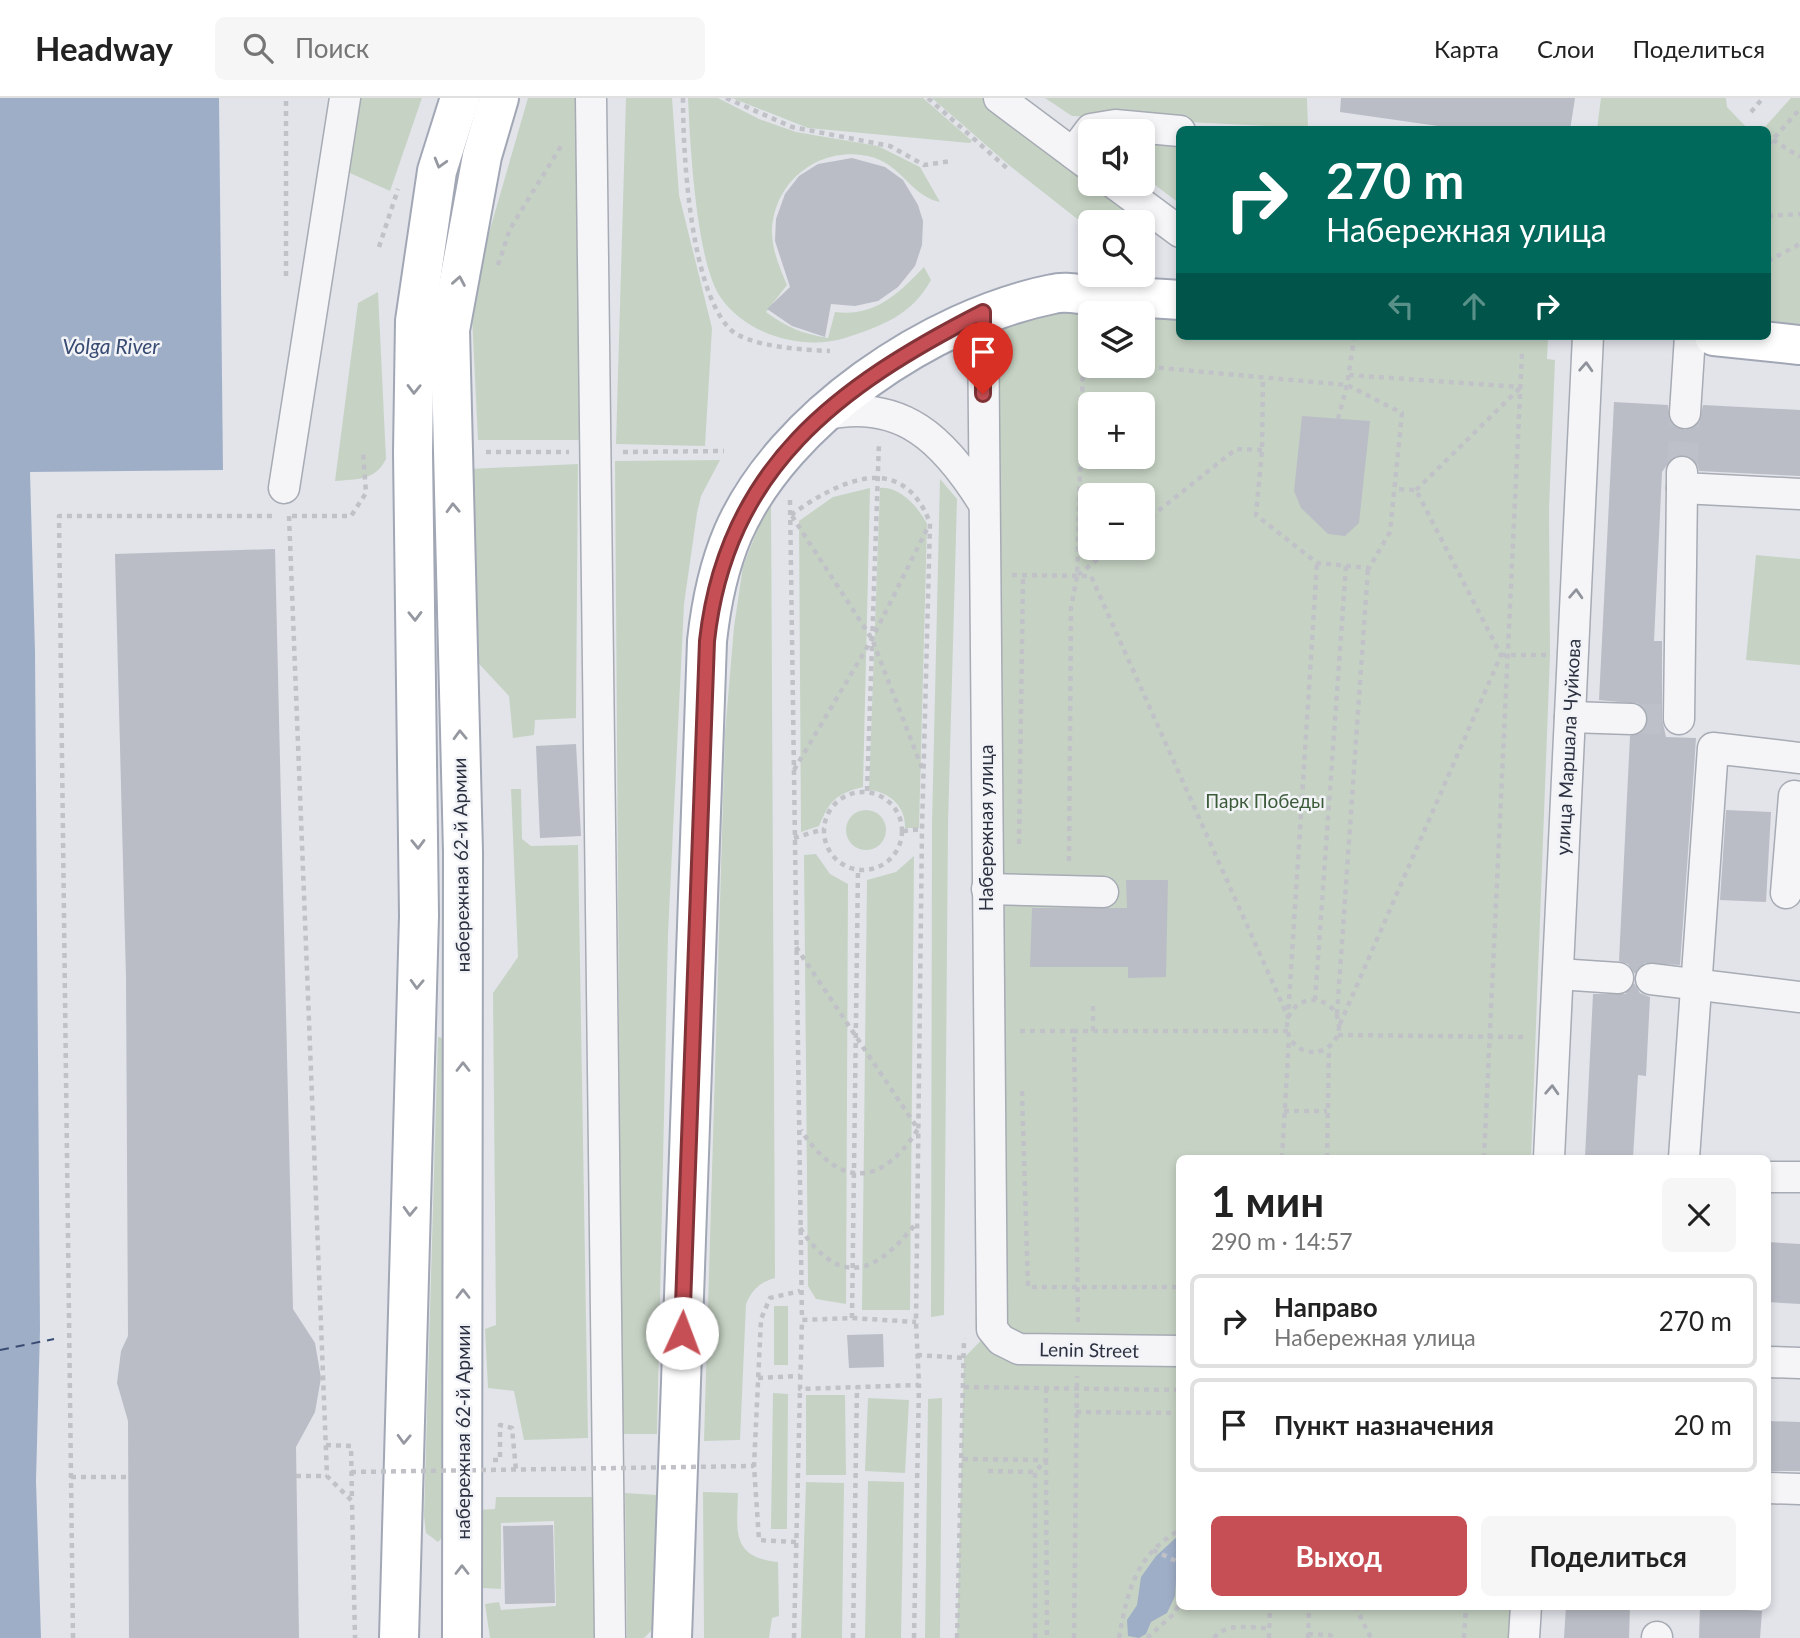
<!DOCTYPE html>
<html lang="ru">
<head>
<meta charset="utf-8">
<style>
  :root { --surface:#fff; --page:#f6f6f6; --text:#222; --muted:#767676; --line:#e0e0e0; --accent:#c64f55 }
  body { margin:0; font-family:Lato,sans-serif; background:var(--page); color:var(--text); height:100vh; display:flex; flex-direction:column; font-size:26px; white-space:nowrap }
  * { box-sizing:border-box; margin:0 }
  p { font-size:23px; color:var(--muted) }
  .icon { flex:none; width:38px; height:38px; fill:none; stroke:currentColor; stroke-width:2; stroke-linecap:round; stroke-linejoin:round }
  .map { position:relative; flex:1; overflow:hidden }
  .drawer { position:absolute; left:1176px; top:1057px; width:595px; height:455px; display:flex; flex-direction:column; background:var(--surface); border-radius:10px; box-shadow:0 4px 10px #0003 }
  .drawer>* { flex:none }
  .guide { position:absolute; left:1176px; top:28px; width:595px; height:214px; border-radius:10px; box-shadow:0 4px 10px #0003; background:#00695c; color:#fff; overflow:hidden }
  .controls { position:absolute; left:1078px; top:21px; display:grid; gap:14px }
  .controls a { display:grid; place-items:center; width:77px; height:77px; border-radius:10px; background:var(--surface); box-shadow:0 4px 10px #0003; font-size:35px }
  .pin { position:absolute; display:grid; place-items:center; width:60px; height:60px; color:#fff; margin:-72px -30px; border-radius:50% 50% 50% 0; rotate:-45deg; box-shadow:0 0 7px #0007 }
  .pin .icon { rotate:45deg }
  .me { position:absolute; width:77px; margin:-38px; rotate:2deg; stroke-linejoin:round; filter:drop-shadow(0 0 5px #0008) }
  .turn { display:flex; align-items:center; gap:24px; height:147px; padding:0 35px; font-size:32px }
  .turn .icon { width:91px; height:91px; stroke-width:2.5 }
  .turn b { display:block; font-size:49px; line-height:60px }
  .lanes { display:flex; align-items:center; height:66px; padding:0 35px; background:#0003; justify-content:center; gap:35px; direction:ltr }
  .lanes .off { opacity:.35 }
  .round { display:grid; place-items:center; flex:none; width:74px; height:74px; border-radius:10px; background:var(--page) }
  .headline { display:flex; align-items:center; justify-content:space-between; height:119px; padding:0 35px }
  h1 { font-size:42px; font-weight:700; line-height:52px }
  .primary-button { display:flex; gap:14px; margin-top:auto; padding:14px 35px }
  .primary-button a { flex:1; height:80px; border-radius:10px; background:var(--accent); color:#fff; font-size:28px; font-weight:700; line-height:80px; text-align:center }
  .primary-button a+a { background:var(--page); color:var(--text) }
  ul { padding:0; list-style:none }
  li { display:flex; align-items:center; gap:21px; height:94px; margin:0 14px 10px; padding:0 21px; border:4px solid var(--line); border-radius:10px }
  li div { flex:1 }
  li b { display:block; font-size:26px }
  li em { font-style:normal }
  header { display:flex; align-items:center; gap:42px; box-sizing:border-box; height:98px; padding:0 35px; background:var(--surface); border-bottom:2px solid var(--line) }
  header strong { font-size:33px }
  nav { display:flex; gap:38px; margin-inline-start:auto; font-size:24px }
  .search { width:490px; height:63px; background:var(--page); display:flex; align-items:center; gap:18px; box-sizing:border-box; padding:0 24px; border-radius:10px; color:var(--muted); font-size:26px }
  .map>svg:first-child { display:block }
  .green { fill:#c6d3c4; fill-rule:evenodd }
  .water { fill:#9faec7 }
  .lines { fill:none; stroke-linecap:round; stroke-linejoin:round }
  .ferry { stroke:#384b72; stroke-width:2; stroke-dasharray:9 7; stroke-linecap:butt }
  .building { fill:#babdc6 }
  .minor-tunnel { stroke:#bdc0c8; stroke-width:30; stroke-dasharray:30 15; stroke-linecap:butt }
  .minor-casing { stroke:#a7abb4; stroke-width:33 }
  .major-casing { stroke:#a2a7b5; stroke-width:42 }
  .path { stroke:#c0c2c8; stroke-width:4.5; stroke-dasharray:5 5; stroke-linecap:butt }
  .minor { stroke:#f5f5f8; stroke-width:30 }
  .major { stroke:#fff; stroke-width:38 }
  .path-bridge { stroke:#c0c2c8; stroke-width:4.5; stroke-dasharray:5 5; stroke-linecap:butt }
  .oneway { stroke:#9598a0 }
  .oneway2 { stroke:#90939c }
  .route-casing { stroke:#813337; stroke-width:18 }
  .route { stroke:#c64f55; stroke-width:12 }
  .labels { text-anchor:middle; stroke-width:5; stroke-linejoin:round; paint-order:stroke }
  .street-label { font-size:19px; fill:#2b3140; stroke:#f2f3f7 }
  .park-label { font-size:19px; fill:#3c5b39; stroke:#f2f3f7 }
  .water-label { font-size:21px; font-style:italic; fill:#384b72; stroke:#f2f3f7 }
</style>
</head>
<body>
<header>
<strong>Headway</strong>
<div class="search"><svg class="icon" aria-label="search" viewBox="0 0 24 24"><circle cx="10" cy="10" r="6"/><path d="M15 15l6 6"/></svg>Поиск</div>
<nav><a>Карта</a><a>Слои</a><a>Поделиться</a></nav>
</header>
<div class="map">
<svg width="1800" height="1540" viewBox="0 0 1800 1540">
  <rect width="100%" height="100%" fill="#e2e4ea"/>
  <g class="green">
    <path d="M352,0h70l-32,93 -49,-22z"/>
    <path d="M528,0h53l9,342h-112l-7,-145z"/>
    <path d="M626,0h46l7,97 33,133 -7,118 -89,-2z"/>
    <path d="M688,0h30l41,21 37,13 82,14 42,21 20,35c-27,-5 -38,-35 -65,-44 -52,-16 -103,22 -103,76 1,19 8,34 15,51l-21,27c20,15 37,22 62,26l7,-26c40,5 63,-18 89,-45l7,13c-19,35 -49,46 -86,58 -42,13 -98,-3 -124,-40 -25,-35 -31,-156 -33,-200z"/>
    <path d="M732,0h191l49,43 -2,2 -162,-15z"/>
    <path d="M932,0h62l96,72v14h18l48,36 -13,16v-14h-53v7l-80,-63z"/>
    <path d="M1045,0h262l1,30 -236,-12z"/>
    <path d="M1601,0h125l1,9 21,22h-151z"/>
    <path d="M1791,0h9v232l-32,-3v-197h-6z"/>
    <path d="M1143,40l36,4v61l-36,-27z"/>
    <path d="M378,194l8,167c-11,22 -29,20 -51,22l23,-178z"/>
    <path d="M1179,202l1,36h368l-1,23 8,1 -6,149 1,146 -19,503h-351v448l330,1 -2,31h-551l7,-280 28,-29 -9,-1017zM1090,215h53v53h-53zM1090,306h53v53h-53zM1090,397h53v53h-53z"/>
    <path d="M720,362l-19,36 -4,17 -13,91 -16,330 -11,500h-35l-7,-973z"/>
    <path d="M578,366l-2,254 -41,2 -1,15 -21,3 -4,-42 -41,-44 1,-183z"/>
    <path d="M940,381l17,20 -9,326 -4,490 -13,2 1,-494z"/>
    <path d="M870,390l-7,299c-27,7 -33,13 -44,39l-18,6 -2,-311 34,-24z"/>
    <path d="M880,390c20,-2 39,20 47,36l-8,304h-14c1,-21 -15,-36 -36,-38z"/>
    <path d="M771,398l4,782c-15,4 -23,12 -29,26l-6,136 -36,1 21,-708 9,-106 9,-61z"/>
    <path d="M1756,457l44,4v106l-54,-5z"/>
    <path d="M511,691h10l1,50 9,7 47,-1 10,593 -64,2 -10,-49 -26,-3 -3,-59 11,-4 -3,-332 25,-36z"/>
    <circle cx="866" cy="732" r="20"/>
    <path d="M816,756l14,20 18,10 -2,420 -30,-5 -8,-13 -4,-431z"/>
    <path d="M914,758l-4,454h-48l5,-430 29,-8z"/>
    <path d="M438,939l9,2 1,492 -10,11 -12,-9 -2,-17z"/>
    <rect x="774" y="1208" width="14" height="59"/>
    <path d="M773,1295l15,1 -1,135h-16z"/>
    <path d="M806,1297h39l1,80h-40z"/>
    <path d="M868,1300l41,2 -4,73 -40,-2z"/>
    <path d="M942,1300l-2,240h-15l3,-239z"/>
    <path d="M868,1383l36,1 -3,156h-36z"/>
    <path d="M806,1384l38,1 -2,155h-41z"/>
    <path d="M703,1394l35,1c-1,39 -7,64 40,69l1,54 -7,2 -3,20h-65z"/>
    <path d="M625,1395l32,2 -2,123 -4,13 -7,7h-17z"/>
    <path d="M496,1399h97l1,141h-104l-5,-34 14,-2 2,8 55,-4 -2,-85 -53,2v66l-18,-1v-17h-6v-61l18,-1z"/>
  </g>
  <g class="water">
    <path d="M0,0h219l4,372 -193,2 5,179 5,679 -4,151 5,157h-41z"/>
    <path d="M1179,1437l-4,61 -8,17 -16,9 -5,12 -7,4 -11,-2 -1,-16 10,-15 4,-28 15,-21z"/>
  </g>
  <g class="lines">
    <path class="ferry" d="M0,1252l54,-11"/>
  </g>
  <g class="building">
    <path d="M1341,0h234l-5,32h-104l-126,-18z"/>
    <path d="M852,60l33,9 18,13 15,25 5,16 -1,24 -7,21 -17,21 -20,14 -23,5 -24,-2 -6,33 -33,-11 -25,-17 23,-22 -15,-46 1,-22 9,-25 14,-18 19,-12z"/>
    <path d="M1614,304l54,3 2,16 15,9 14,-7 4,-18 97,5v66l-101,-5 -2,-8 -14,-8 -10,2 -11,15 -8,169h8v78l4,18 30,1 -2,30 -14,197 -35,-2 -10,11 -7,-10 -9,-3 11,-225 15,-7 3,-10 -8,-15 -41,-4z"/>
    <path d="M1302,318l68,5 -11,102 -14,13 -17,-2 -27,-26 -7,-17z"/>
    <path d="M275,451l18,760 22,34 6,35 -6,34 -19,35 3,191h-170l-1,-217 -11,-38 4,-32 7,-15 -2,-358 -11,-424z"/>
    <path d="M576,646l5,92 -41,2 -4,-92z"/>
    <path d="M1726,712l45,2 -5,90 -46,-2z"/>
    <path d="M1126,782h42l-2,97 -38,1v-11h-98l2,-59h95z"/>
    <path d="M1634,885l6,10 10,4 -4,79 -8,-1 -5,83h-48l8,-164h32z"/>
    <path d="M1768,1144l32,2v60l-32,-2z"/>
    <path d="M883,1236l1,33 -35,1 -2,-33z"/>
    <path d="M1768,1323l32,1v49h-32z"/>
    <path d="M553,1427l2,78 -50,1 -2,-78z"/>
    <path d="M1566,1508h64l-1,32h-65z"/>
    <path d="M1700,1509l62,4 -2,27h-61z"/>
  </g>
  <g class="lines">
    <g class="minor-tunnel">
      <path d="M1682,374l3,-59"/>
      <path d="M1631,621h36"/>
    </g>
    <g class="minor-casing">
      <g id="minor">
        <path d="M591,0l19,1540"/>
        <path d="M999,0l91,68"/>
        <path d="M1073,55l18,-24 24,-4 65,6"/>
        <path d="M1115,86l65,48"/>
        <path d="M983,214l9,1017 9,11 18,9 161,2"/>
        <path d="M1685,315l5,-77"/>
        <path d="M823,317c79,-18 122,26 161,89"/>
        <path d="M1682,374v16l118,6"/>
        <path d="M284,390l61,-390"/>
        <path d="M1570,619l61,2"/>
        <path d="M1679,621l3,-231"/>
        <path d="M987,791l116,3"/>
        <path d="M1786,795l8,-97 6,1"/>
        <path d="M1558,876l60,4"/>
        <path d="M1651,881l149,18"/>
        <path d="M1549,1060l39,-822"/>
        <path d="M1684,1060l29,-410 87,10"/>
        <path d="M1768,1079h32"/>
        <path d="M1768,1264l32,1"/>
        <path d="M1768,1390l32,1"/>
        <path d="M1524,1540l2,-32"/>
        <path d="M1657,1540v-1"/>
      </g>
    </g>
    <g class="major-casing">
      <g id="major">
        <path d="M1714,238l86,9"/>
        <path d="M399,1540l20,-722 -6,-464 2,-131 22,-150 23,-73"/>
        <path d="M462,1540l1,-786 -13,-522 32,-174 17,-58"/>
        <path d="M672,1540l35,-997c4,-37 11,-73 26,-108 50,-115 199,-215 320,-239 11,-3 25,0 37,1 30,1 60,3 90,5"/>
      </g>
    </g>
    <g class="path">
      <path d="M683,0c0,57 7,186 45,229 17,20 77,23 102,24"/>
      <path d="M726,0l66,29 98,19 34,19 28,-4"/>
      <path d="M928,0l81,72"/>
      <path d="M1751,14l12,-14"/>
      <path d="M1773,42l27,17"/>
      <path d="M1768,47l32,-36"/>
      <path d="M1768,118l32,-2"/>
      <path d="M379,149l19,-58"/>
      <path d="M1768,163l32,-17"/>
      <path d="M498,167l12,-36 51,-83"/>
      <path d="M286,178v-178"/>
      <path d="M1139,268l208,19 55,28 -12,119 -21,36 -52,-5 -61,-48 6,-65 1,-73"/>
      <path d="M1349,277l171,12"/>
      <path d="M1338,321l9,-34 7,-46"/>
      <path d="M486,354h83"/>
      <path d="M623,354l101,-1"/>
      <path d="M1416,392l104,-102"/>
      <path d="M790,402l12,820"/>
      <path d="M791,417c47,-34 111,-66 139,8l-8,306 -6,493 3,63 -119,4 2,-69 50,-2 64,4"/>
      <path d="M289,418l38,960 25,25 3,137"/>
      <path d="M292,418h59l15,-23 -3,-41"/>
      <path d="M792,418l80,123 50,129"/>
      <path d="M1143,425l93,-74 26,1"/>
      <path d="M1012,477l79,1 197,441 29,-454"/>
      <path d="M1078,477l34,-27"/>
      <path d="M1501,557h45"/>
      <path d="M794,672l78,-131 56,-112"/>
      <path d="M867,693l12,-349"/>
      <circle cx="863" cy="733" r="39"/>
      <path d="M903,733l19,-2"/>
      <path d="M794,740l30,-9"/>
      <path d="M1019,746l4,-268"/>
      <path d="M1069,763l2,-253 6,-32 7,-249"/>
      <path d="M796,849l122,182c-37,59 -79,59 -117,1"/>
      <circle cx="1313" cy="928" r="26"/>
      <path d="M1315,902l31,-434"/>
      <path d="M1337,916l31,-446"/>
      <path d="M1340,926l161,-369 -85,-165 -21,-1"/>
      <path d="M1020,933h54"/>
      <path d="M1093,933v-30"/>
      <path d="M1338,937l188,2"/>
      <path d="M1022,993l6,196h152"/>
      <path d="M1284,1013h43"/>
      <path d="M1282,1060l7,-120"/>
      <path d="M1327,1060l2,-110"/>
      <path d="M1484,1060l38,-806"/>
      <path d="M800,1130c41,61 76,46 117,-6"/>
      <path d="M852,1220l6,-448"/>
      <path d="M1078,1224l-4,-291h214"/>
      <path d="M917,1257l47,3"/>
      <path d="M758,1280l42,-2"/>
      <path d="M964,1289l216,3"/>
      <path d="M1076,1314l104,1"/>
      <path d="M326,1347l25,1 1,55"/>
      <path d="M963,1361l83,1v-72"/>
      <path d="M493,1362h7v-35l12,3 4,42"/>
      <path d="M1046,1362l1,178"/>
      <path d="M988,1373l47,1"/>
      <path d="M296,1378h31"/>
      <path d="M71,1379h57"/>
      <path d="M796,1444l-37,-2 -5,-74 7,-147 9,-21 30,-7"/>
      <path d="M1153,1452l27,13"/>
      <path d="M1355,1508l16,32"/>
      <path d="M1308,1536l22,1 3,3"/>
      <path d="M73,1540l-14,-1122h218"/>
      <path d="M794,1540l6,-249"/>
      <path d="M853,1540l4,-251"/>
      <path d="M914,1540l5,-253"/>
      <path d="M957,1540l7,-300"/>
      <path d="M1035,1540v-166l11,-12"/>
      <path d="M1074,1540l3,-262"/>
      <path d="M1119,1540c8,-46 17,-84 61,-108"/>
      <path d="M1147,1540l28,-25 5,-12"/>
      <path d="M1214,1540c12,-16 37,-10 55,-10"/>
      <path d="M1269,1540l1,-32"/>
      <path d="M1308,1540l1,-32"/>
      <path d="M1464,1540l2,-32"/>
    </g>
    <use href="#minor" class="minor"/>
    <use href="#major" class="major"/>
    <path class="path-bridge" d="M351,1374l403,-6"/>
  </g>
  <defs><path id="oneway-chevron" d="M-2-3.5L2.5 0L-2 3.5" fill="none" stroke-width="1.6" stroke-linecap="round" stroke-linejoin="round" transform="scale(1.75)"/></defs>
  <g class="oneway">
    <use href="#oneway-chevron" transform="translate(440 65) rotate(106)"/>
    <use href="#oneway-chevron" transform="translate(459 183) rotate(-80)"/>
    <use href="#oneway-chevron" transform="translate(414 291) rotate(91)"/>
    <use href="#oneway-chevron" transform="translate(453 410) rotate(-92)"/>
    <use href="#oneway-chevron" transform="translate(415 518) rotate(89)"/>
    <use href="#oneway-chevron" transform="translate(460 637) rotate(-92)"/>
    <use href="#oneway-chevron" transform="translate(418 746) rotate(89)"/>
    <use href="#oneway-chevron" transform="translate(417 886) rotate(92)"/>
    <use href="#oneway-chevron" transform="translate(463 969) rotate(-90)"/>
    <use href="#oneway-chevron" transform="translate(410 1113) rotate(92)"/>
    <use href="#oneway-chevron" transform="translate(463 1196) rotate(-90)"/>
    <use href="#oneway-chevron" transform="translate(404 1341) rotate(92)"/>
    <use href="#oneway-chevron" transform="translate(462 1472) rotate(-90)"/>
  </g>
  <g class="oneway2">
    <use href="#oneway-chevron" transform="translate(1586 269) rotate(-87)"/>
    <use href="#oneway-chevron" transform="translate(1576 496) rotate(-87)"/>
    <use href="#oneway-chevron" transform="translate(1552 992) rotate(-87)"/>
  </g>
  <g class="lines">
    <g class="route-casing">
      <path id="route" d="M682,1235l25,-692c19,-173 131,-255 276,-329v82"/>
    </g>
    <use href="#route" class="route"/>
  </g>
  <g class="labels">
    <g class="street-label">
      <text transform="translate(1568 649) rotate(-87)" y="7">улица Маршала Чуйкова</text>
      <text transform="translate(986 730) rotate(-90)" y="7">Набережная улица</text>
      <text transform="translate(461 767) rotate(-91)" y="7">набережная 62-й Армии</text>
      <text transform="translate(1089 1252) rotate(1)" y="7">Lenin Street</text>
      <text transform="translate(463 1334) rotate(-90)" y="7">набережная 62-й Армии</text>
    </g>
    <g class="park-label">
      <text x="1265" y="710">Парк Победы</text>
    </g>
    <g class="water-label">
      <text x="111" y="256">Volga River</text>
    </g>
  </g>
</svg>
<div class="controls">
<a><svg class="icon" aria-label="sound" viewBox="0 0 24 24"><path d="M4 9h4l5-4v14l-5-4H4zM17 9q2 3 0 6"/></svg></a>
<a><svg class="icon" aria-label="search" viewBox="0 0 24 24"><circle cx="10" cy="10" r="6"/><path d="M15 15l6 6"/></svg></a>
<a><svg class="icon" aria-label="layers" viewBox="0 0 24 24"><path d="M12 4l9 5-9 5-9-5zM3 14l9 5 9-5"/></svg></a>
<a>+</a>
<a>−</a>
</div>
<div class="pin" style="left:983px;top:296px;background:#d93025"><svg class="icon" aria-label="arrive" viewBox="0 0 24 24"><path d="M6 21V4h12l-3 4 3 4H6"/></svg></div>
<svg class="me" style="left:682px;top:1235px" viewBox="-20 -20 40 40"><circle r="19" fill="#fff"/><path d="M0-13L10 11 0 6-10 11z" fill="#c64f55"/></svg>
<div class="guide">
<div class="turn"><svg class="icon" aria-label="right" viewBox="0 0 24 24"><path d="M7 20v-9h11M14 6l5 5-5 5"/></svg><div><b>270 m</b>Набережная улица</div></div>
<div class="lanes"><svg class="icon off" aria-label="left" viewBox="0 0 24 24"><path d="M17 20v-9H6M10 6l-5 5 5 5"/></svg><svg class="icon off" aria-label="ahead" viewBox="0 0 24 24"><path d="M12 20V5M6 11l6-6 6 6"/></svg><svg class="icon" aria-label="right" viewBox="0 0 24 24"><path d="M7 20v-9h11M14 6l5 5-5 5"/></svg></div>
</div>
<section class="drawer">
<div class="headline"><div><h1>1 мин</h1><p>290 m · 14:57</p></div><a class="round"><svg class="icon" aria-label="close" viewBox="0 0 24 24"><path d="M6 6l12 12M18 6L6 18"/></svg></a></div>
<ul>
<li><svg class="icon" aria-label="right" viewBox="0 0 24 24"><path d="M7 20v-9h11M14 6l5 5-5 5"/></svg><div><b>Направо</b><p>Набережная улица</p></div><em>270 m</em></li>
<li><svg class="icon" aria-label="arrive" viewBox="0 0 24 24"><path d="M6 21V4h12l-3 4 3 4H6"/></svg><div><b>Пункт назначения</b></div><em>20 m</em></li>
</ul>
<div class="primary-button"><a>Выход</a><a>Поделиться</a></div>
</section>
</div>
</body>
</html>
